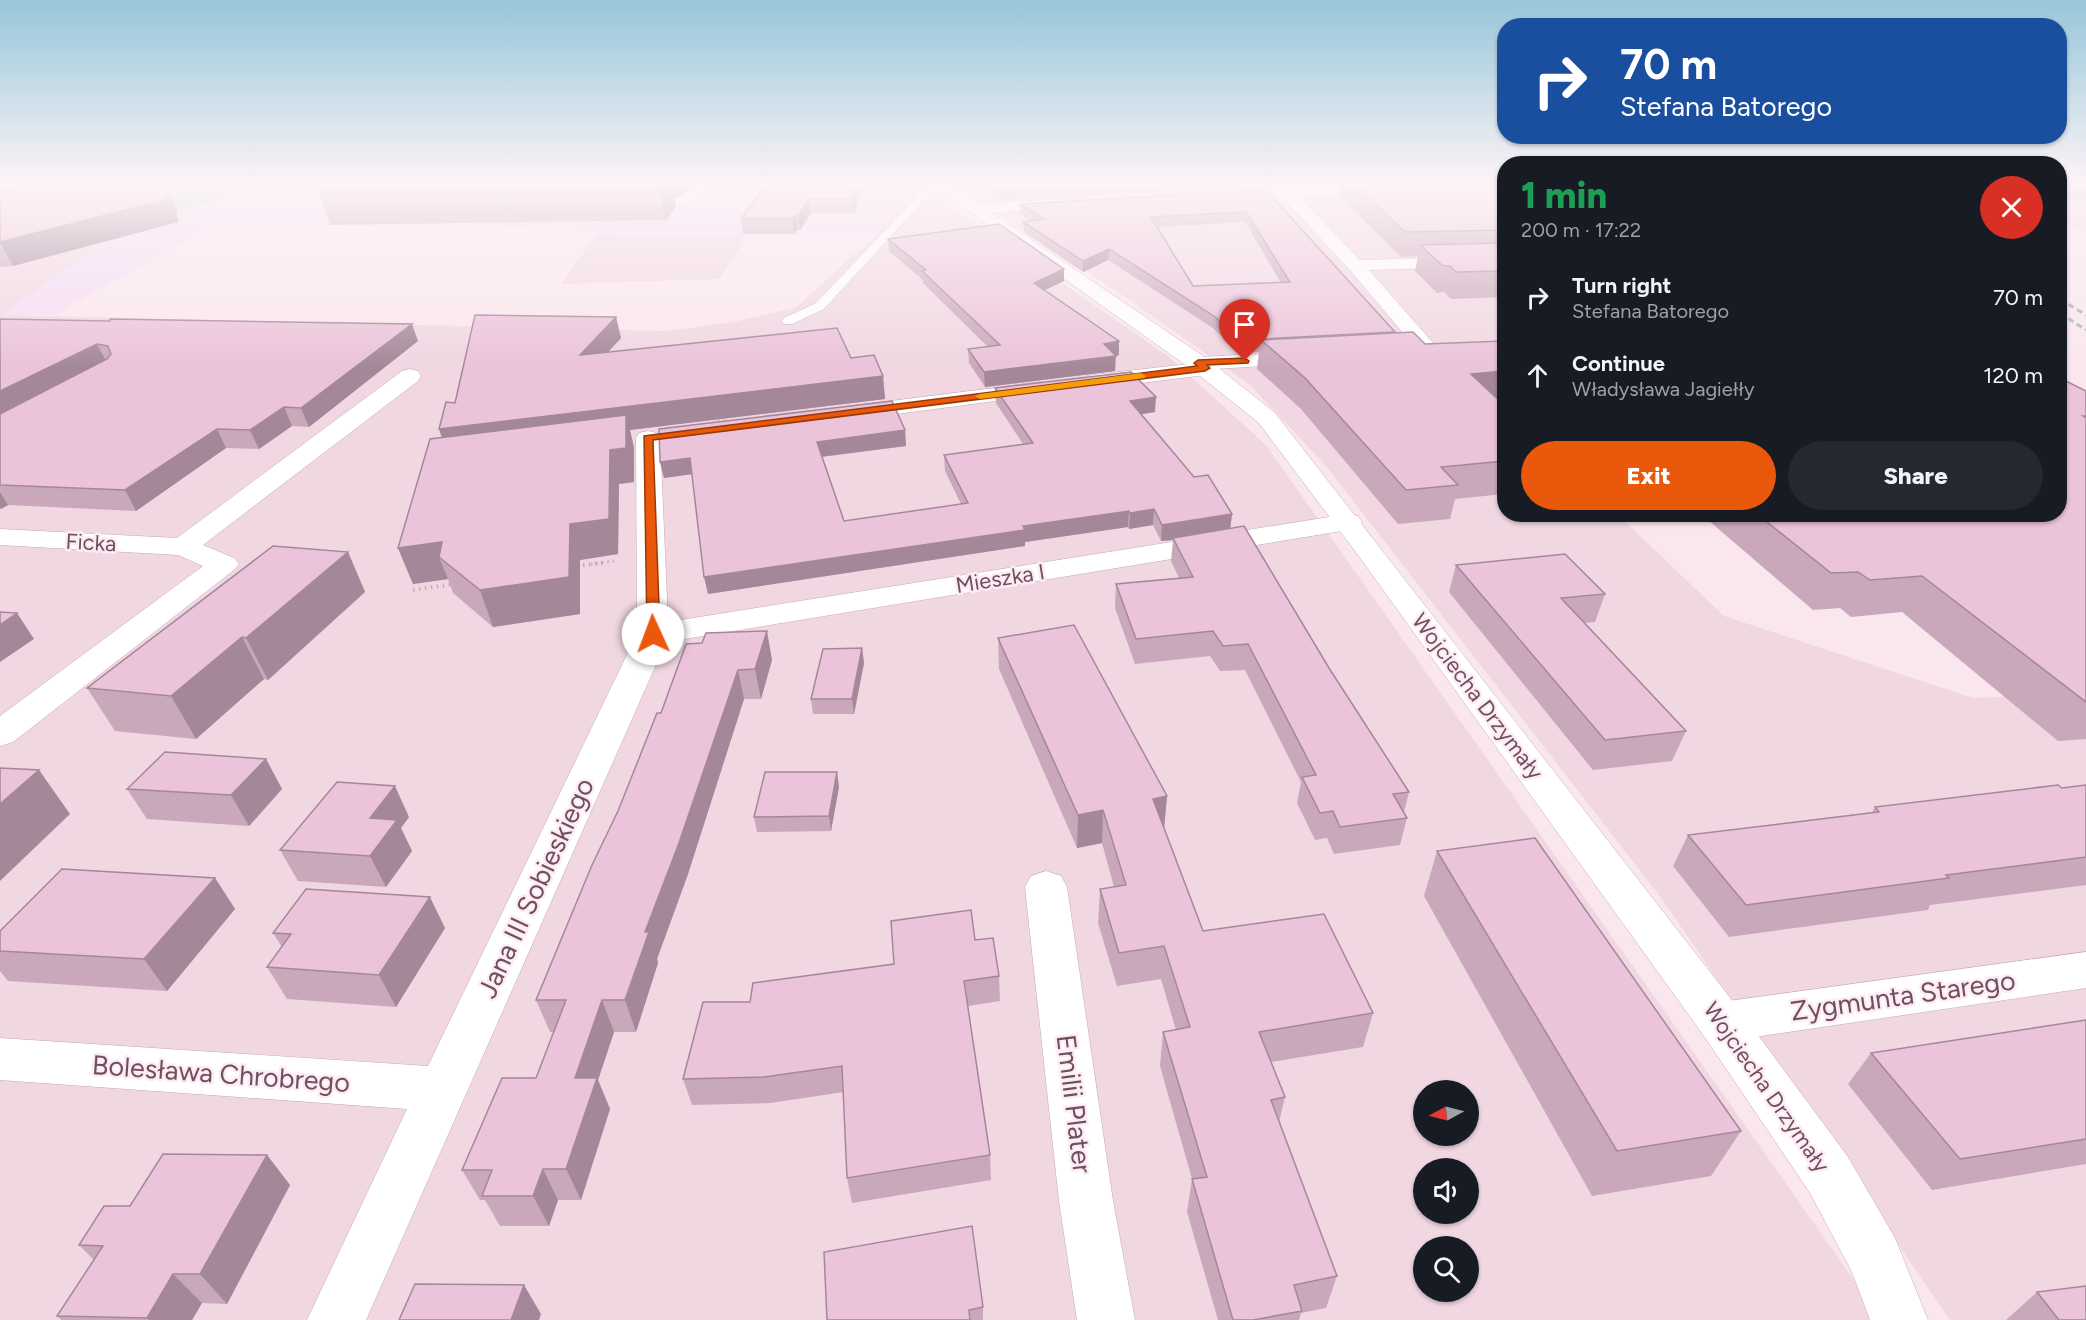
<!DOCTYPE html>
<html lang="en">
<head>
<meta charset="utf-8">
<style>
  :root { --surface:#171b24; --page:#242831; --text:#f1f3f6; --muted:#9ea1a6; --accent:#ea580c }
  body { margin:0; font-family:Figtree,sans-serif; background:var(--page); color:var(--text); height:100vh; display:flex; flex-direction:column; font-size:22px; white-space:nowrap }
  * { box-sizing:border-box; margin:0 }
  p { font-size:20px; color:var(--muted) }
  .icon { flex:none; width:33px; height:33px; fill:none; stroke:currentColor; stroke-width:2; stroke-linecap:round; stroke-linejoin:round }
  .map { position:relative; flex:1; overflow:hidden }
  .drawer { position:absolute; left:1497px; top:156px; width:570px; height:366px; display:flex; flex-direction:column; background:var(--surface); border-radius:24px; box-shadow:0 2px 4px #0004 }
  .drawer>* { flex:none }
  .banner { position:absolute; left:1497px; top:18px; width:570px; height:126px; border-radius:24px; box-shadow:0 2px 4px #0004; background:#1a4fa0; color:#fff; overflow:hidden }
  .needle { width:39px; rotate:263deg }
  .controls { position:absolute; left:1413px; top:1080px; display:grid; gap:12px }
  .controls a { display:grid; place-items:center; width:66px; height:66px; border-radius:50%; background:var(--surface); box-shadow:0 2px 4px #0004; font-size:30px }
  .pin { position:absolute; display:grid; place-items:center; width:51px; height:51px; color:#fff; margin:-62px -26px; border-radius:50% 50% 50% 0; rotate:-45deg; box-shadow:0 0 6px #0007 }
  .pin .icon { rotate:45deg }
  .me { position:absolute; width:66px; margin:-33px; rotate:358deg; stroke-linejoin:round; filter:drop-shadow(0 0 4px #0008) }
  .turn { display:flex; align-items:center; gap:21px; height:126px; padding:0 24px; font-size:27px }
  .turn .icon { width:78px; height:78px; stroke-width:2.5 }
  .turn b { display:block; font-size:42px; line-height:51px }
  .round { display:grid; place-items:center; flex:none; width:63px; height:63px; border-radius:32px; background:var(--page) }
  .overview { display:flex; align-items:center; justify-content:space-between; height:102px; padding:0 24px }
  h1 { font-size:36px; font-weight:800; line-height:45px; color:#1e9e55 }
  .action { display:flex; gap:12px; margin-top:auto; padding:12px 24px }
  .action a { flex:1; height:69px; border-radius:36px; background:var(--accent); color:#fff; font-size:24px; font-weight:800; line-height:69px; text-align:center }
  .action a+a { background:var(--page); color:var(--text) }
  ul { padding:0; list-style:none }
  li { display:flex; align-items:center; gap:18px; height:78px; padding:0 24px }
  li div { flex:1 }
  li b { display:block; font-size:22px }
  li em { font-style:normal }
  .map>svg:first-child { display:block }
  .residential { fill:#f0d7e2; fill-rule:evenodd }
  .medical { fill:#f4dcf6 }
  .lines { fill:none; stroke-linecap:round; stroke-linejoin:round }
  .river { fill:#bee1c4; fill-rule:evenodd }
  .lane-casing { stroke:#c5aab8; stroke-width:1 }
  .street-casing { stroke:#c5aab8; stroke-width:1 }
  .secondary-casing { stroke:#c7a9b9; stroke-width:1 }
  .path-far1 { stroke:#d0a6bf; stroke-width:3; stroke-dasharray:1.5 4; stroke-linecap:butt }
  .path { stroke:#d0a6bf; stroke-width:4; stroke-dasharray:1.5 4.5; stroke-linecap:butt }
  .lane { fill:#fff; fill-rule:evenodd }
  .street { fill:#fff; fill-rule:evenodd }
  .secondary { fill:#fff; fill-rule:evenodd }
  .rail { stroke:#a7b3c2; stroke-width:3; stroke-dasharray:6 4; stroke-linecap:butt }
  .wall { fill:#caa8bb; fill-rule:evenodd }
  .shaded-wall { fill:#a48899 }
  .building { fill:#ebc3da; stroke:#a48899; stroke-width:1.5; fill-rule:evenodd }
  .route { fill:#ea580c; stroke:#983908; stroke-width:1.5 }
  .slow { fill:#f59e0b }
  .labels { text-anchor:middle; stroke-width:5; stroke-linejoin:round; paint-order:stroke }
  .street-label { font-size:22px; fill:#704f63; stroke:#fdedf3 }
  .near-street-label { font-size:27px; fill:#704f63; stroke:#fdedf3 }
</style>
</head>
<body>
<div class="map">
<svg width="2086" height="1320" viewBox="0 0 2086 1320">
  <rect width="100%" height="100%" fill="#fae7ee"/>
  <g class="residential">
    <path d="M952,183h552v331l114,1 106,101 249,82 113,-4v626h-136l-288,-421 -336,-433 -76,-81 -120,-85z"/>
    <path d="M2060,183h26v50l-26,-12z"/>
    <path d="M858,185l63,1 247,170 98,89 616,875h-1882v-1070l31,-8 67,5 -96,68 665,16 67,-9 63,-15 78,-72 18,-22h-136zM1424,1090h44v46h-44zM1424,1168h44v46h-44zM1424,1246h44v46h-44z"/>
    <path d="M598,233l62,4 87,-1 -28,43 -158,5z"/>
  </g>
  <g class="medical">
    <path d="M0,183h212l-212,58z"/>
    <path d="M252,183h667l2,3 -63,-1 -100,28h135l-18,22 -215,2 -203,-13 -245,3 -158,88h-53l96,-67 -66,-6z"/>
  </g>
  <g class="lines">
    <path class="river" d="M195,183h63l-5,8 -253,68v-26z"/>
    <g class="lane-casing">
      <g id="lane">
        <path d="M772,183l-4,3h-63c-14,19 -36,22 -58,25l-5,-3 40,-11 15,-14z"/>
        <path d="M930,183h10l-116,126 -32,15h-8l-2,-3 2,-3 32,-15z"/>
      </g>
    </g>
    <g class="street-casing">
      <g id="street">
        <path d="M1270,183h16l4,5 100,-2 2,3 -2,3 -5,1 -86,4 61,63 144,-4v10l-135,4 72,82 -4,4 -27,3 -7,-2 -4,-4 4,-4 11,-3 -65,-77 -67,-72 -59,3 -8,-5 8,-5 51,-1z"/>
        <path d="M1064,199l8,5 -3,3 -93,7 -8,-5 8,-5z"/>
        <path d="M1302,352l8,1 3,5 -3,5 -95,6 -2,4 -8,2 -113,14 -8,-2 -3,-5 3,-5 8,-2 96,-11 2,-6 8,-1z"/>
        <path d="M410,369l8,2 3,5 -3,5 -215,164 31,13 5,6 -5,6 -221,172 -13,4v-30l203,-150 -25,-11 -178,-10v-16l177,9 225,-167z"/>
        <path d="M1041,382l8,2 3,5 -3,5 -198,26 -8,-2 -4,-5 4,-5 8,-2z"/>
        <path d="M648,431l9,2 3,5 8,184 680,-108 10,2 4,6 -4,6 -10,2 -682,112 -300,678h-59l100,-211 -407,-29v-42l428,28 209,-432 -1,-196 3,-5z"/>
        <path d="M1046,871l15,5 6,11 46,314 22,119h-58l-18,-119 -34,-314 6,-11z"/>
        <path d="M2086,952v36l-365,54 -17,-6 -6,-14 6,-14 17,-6z"/>
      </g>
    </g>
    <g class="secondary-casing">
      <path id="secondary" d="M929,183h18l259,175 69,55 463,595 110,149 47,81 33,82h-58l-18,-48 -42,-79 -106,-157 -343,-477 -102,-136 -69,-55z"/>
    </g>
    <g class="path-far1">
      <path d="M713,423l13,-6"/>
      <path d="M591,564l23,-3"/>
    </g>
    <g class="path">
      <path d="M577,566l25,-3"/>
      <path d="M413,590l41,-6"/>
    </g>
    <use href="#lane" class="lane"/>
    <use href="#street" class="street"/>
    <use href="#secondary" class="secondary"/>
    <g class="rail">
      <path d="M2060,299l26,16"/>
      <path d="M2060,313l26,17"/>
    </g>
  </g>
  <g class="wall">
    <path d="M331,183h362l-6,9 -10,5h-3l2,10 -10,13 -336,5 -12,-34z"/>
    <path d="M863,183l-9,30h-43l-11,17h-3l-3,4h-51l-2,-15z"/>
    <path d="M974,183h279v4l-253,13z"/>
    <path d="M1326,183h178v114l-53,2 -7,-7 -7,1 -22,-22 3,-15 -17,1 -61,-60 2,-13z"/>
    <path d="M2060,183h26v17l-26,-1z"/>
    <path d="M0,189l176,19 2,14 -165,44 -13,1z"/>
    <path d="M1266,190l129,142 30,12 79,61v89l-49,5 -5,20 -52,5 -97,-115 -44,-40 2,-17 -20,1 -26,-25 -105,-68 -25,12 -59,-40 -1,-10 8,-1 -11,-7v-10zM1245,222l36,61 -88,3 -36,-59z"/>
    <path d="M888,239l176,30v12l-19,9 74,51v14l-4,1v15l-130,16 -16,-24 -1,-14 20,-2 -65,-64v-3l-34,-29z"/>
    <path d="M616,317l5,21 -13,14 243,6 32,18 2,23 -255,31 4,18v34l-15,2 -1,70 -38,6v54l-87,13 -40,-34 -5,-14 -35,5 -15,-36 44,-111 -3,-8 16,-26z"/>
    <path d="M0,319l418,22 -109,86 -17,-1 -33,23 -33,-1 -90,63 -128,-6 -8,4z"/>
    <path d="M995,388l160,24 -14,2 53,63 38,37 -2,15 99,139 80,124 -5,20 3,6 -7,27 -66,9 -7,-16 -12,2 -18,-37 4,-21 -56,-112 -25,1 -10,-15 -75,8 -20,-56 1,-24 63,-6 -8,-17 2,-21 -12,1 -8,-16 -24,4 -1,-2 -103,15v4l-317,48 -16,-120 -28,4 -4,-16 245,-32 1,16 -84,11 22,64 117,-17 -16,-33 -1,-16 79,-11 -27,-41z"/>
    <path d="M2086,391v348l-28,2 -156,-129 -51,5 -11,-9 -27,2 -112,-96h359z"/>
    <path d="M348,552l17,40 -97,88 -4,-1 -68,60 -81,-8 -28,-43z"/>
    <path d="M1456,565l149,29 -10,28 -10,1 101,108 -14,30 -79,9 -144,-178z"/>
    <path d="M998,638l169,158 -3,32 39,103 170,82 -10,34 -92,15 14,35 -6,25 58,154 -11,32 -25,5 -2,7h-81l-31,-108 5,-33 -32,-113 3,-34 13,-2 -15,-51 -44,7 -19,-63 2,-34 14,-2 -12,-44 -25,5 -78,-179z"/>
    <path d="M686,644l86,16 -11,39h-17l-56,175 -31,85 1,4 -22,69h-22l-16,48 12,29 -29,91h-23l-9,26h-49l-15,-26h-5l-18,-30 74,-92 18,-46h-4l-14,-32 125,-287z"/>
    <path d="M862,648l2,15 -10,51h-41l-2,-15z"/>
    <path d="M266,759l16,30 -33,37 -102,-7 -20,-30z"/>
    <path d="M2086,785v100l-156,20 -2,5 -199,27 -56,-71 15,-31 184,-23 3,-5z"/>
    <path d="M839,787l-8,44 -74,1 -3,-15z"/>
    <path d="M409,817l-8,11 11,23 -26,36 -88,-6 -18,-31z"/>
    <path d="M1437,851l304,280 -30,45 -119,20 -168,-300z"/>
    <path d="M215,878l20,31 -68,82 -159,-10 -8,-10v-40z"/>
    <path d="M445,928l-49,79 -109,-8 -20,-32 15,-20 -9,-14z"/>
    <path d="M975,940l24,36 1,25 -32,5 22,149 1,25 -139,23 -5,-25 -3,-86 -74,11 -78,2 -9,-26 67,-77 144,-38z"/>
    <path d="M2086,1020v144l-154,26 -84,-106 23,-31z"/>
    <path d="M267,1155l23,30 -63,119 -25,-1 -10,17h-131l-4,-4 37,-56 -15,-15 51,-39z"/>
    <path d="M2037,1292l49,28h-80z"/>
    <path d="M983,1307v13h-156z"/>
  </g>
  <g class="shaded-wall">
    <path d="M632,183h61l-6,9 -10,5h-3l2,10 -10,13 -7,-34z"/>
    <path d="M858,183h5l-9,30 -2,-14z"/>
    <path d="M166,186l10,22 2,14 -165,44 -13,-24z"/>
    <path d="M809,199l2,14 -11,17 -2,-14z"/>
    <path d="M795,216l2,14 -3,4 -1,-15z"/>
    <path d="M1109,249l-1,11 -25,12v-11z"/>
    <path d="M1064,269v12l-30,14v-12z"/>
    <path d="M616,317l5,21 -36,39 -5,-22z"/>
    <path d="M412,324l6,17 -109,86 -8,-19z"/>
    <path d="M1119,341v14l-13,3 10,-2 -1,15 -130,16 -1,-15z"/>
    <path d="M97,344l9,17 -106,53v-23z"/>
    <path d="M1504,371v30l-41,4 8,-31z"/>
    <path d="M883,376l2,23 -255,31 4,18v34l-15,2 -1,70 -38,6v54l-87,13 -13,-37 90,-66 -123,-71 -8,-24z"/>
    <path d="M1156,397l-1,15 -25,4v-15z"/>
    <path d="M284,407l8,19 -33,23 -9,-19z"/>
    <path d="M217,429l9,19 -90,63 -11,-21z"/>
    <path d="M905,430l1,16 -87,11 -2,-15z"/>
    <path d="M690,458l3,16 -29,4 -4,-16z"/>
    <path d="M0,492l8,13 -7,4 -1,-2z"/>
    <path d="M1154,509l-1,16 -24,4 1,-16z"/>
    <path d="M1129,511l-1,16 -103,15v4l-317,48 -4,-17 319,-51z"/>
    <path d="M1232,514l-2,16 -57,8v2l-12,1 1,-16z"/>
    <path d="M442,542l-3,15 9,22 -35,5 -15,-36z"/>
    <path d="M348,552l17,40 -97,88 -22,-42z"/>
    <path d="M17,613l17,26 -34,23v-37z"/>
    <path d="M767,631l5,29 -11,39 -6,-30z"/>
    <path d="M242,637l22,42 -68,60 -25,-43z"/>
    <path d="M862,648l2,15 -10,51 -2,-15z"/>
    <path d="M738,670l6,29 -56,175 -31,85 1,4 -22,69 -11,-32 20,-68z"/>
    <path d="M266,759l16,30 -33,37 -18,-31z"/>
    <path d="M39,770l31,44 -70,67v-77z"/>
    <path d="M837,772l2,15 -8,44 -2,-15z"/>
    <path d="M395,786l14,31 -8,11 11,23 -26,36 -16,-31v-38z"/>
    <path d="M1167,796l-3,33 -11,-30z"/>
    <path d="M1103,810l-1,33 -25,5 1,-33z"/>
    <path d="M215,878l20,31 -68,82 -23,-32z"/>
    <path d="M430,897l15,31 -49,79 -17,-32z"/>
    <path d="M602,1000l12,32 -16,48 12,29 -29,91 -15,-31 9,-91z"/>
    <path d="M267,1155l23,30 -63,119 -27,-30z"/>
    <path d="M543,1169l15,31 -9,26 -16,-30z"/>
    <path d="M173,1274l29,29 -10,17h-43l-2,-2z"/>
    <path d="M524,1285l17,29 -2,6h-28z"/>
  </g>
  <g class="building">
    <path d="M331,183h330l-2,3 -341,5z"/>
    <path d="M767,183h91l-6,16h-43l-11,17h-3l-2,3h-52z"/>
    <path d="M989,183h142l-131,7z"/>
    <path d="M1353,183h151v47l-99,2z"/>
    <path d="M2060,183h26v8l-26,-1z"/>
    <path d="M166,186l2,13 -168,43v-53z"/>
    <path d="M1266,190l129,142 -154,8 -27,-24 -105,-67 -26,12 -60,-39 21,-3 -24,-15zM1246,212l44,70 -97,4 -42,-69z"/>
    <path d="M999,224l65,45 -30,14 85,58 -15,3 12,12 -132,16 -16,-23 32,-4 -78,-74 4,-1 -38,-31z"/>
    <path d="M1504,243v28l-48,1 -6,-6h-7l-23,-21z"/>
    <path d="M475,315l141,2 -36,38 257,-27 14,30 23,-3 9,21 -444,53 7,-27 9,1z"/>
    <path d="M0,319l110,2v-2l302,5 -111,84 -17,-1 -34,23 -33,-1 -92,61 -125,-5v-71l107,-55 4,-5 -3,-8 -11,-2 -97,47z"/>
    <path d="M1413,332l12,12 79,-3v30l-33,3 33,31v56l-63,6 17,18 -52,5 -101,-112 -44,-38z"/>
    <path d="M1131,372l25,25 -26,4 64,76 14,-2 24,39 -70,11 -8,-16 -24,4 -1,-2 -106,15 2,4 -321,47 -14,-119 -30,4 -1,-33 233,-28 13,29 -88,12 27,79 124,-18 -24,-48 89,-12 -38,-55z"/>
    <path d="M2060,378l26,13v25h-3l3,2v284l-164,-126 -52,4 -12,-8 -27,1 -74,-59h303z"/>
    <path d="M626,415v33l-16,2 -1,69 -39,5 -1,53 -89,13 -41,-33 3,-15 -44,6 32,-109z"/>
    <path d="M1244,526l85,142 80,124 -16,2 14,24 -67,9 -7,-16 -13,2 -18,-36 14,-2 -68,-131 -25,2 -10,-15 -77,8 -20,-55 77,-7 -20,-39z"/>
    <path d="M273,546l75,6 -102,86 -4,-1 -71,59 -84,-8z"/>
    <path d="M1565,554l40,40 -44,4 125,133 -81,9 -149,-175z"/>
    <path d="M0,612l17,1 -17,12z"/>
    <path d="M1074,625l93,171 -14,3 50,132 121,-17 49,99 -114,19 26,65 -14,3 66,176 -43,9 8,26 -49,9h-20l-41,-141 15,-2 -44,-145 27,-5 -26,-81 -45,7 -19,-64 26,-4 -23,-75 -25,5 -80,-177z"/>
    <path d="M767,631l-12,38 -17,1 -59,173 -34,89h4l-24,68h-23l-27,78h22l-31,91h-23l-10,27h-51l10,-26h-30l40,-92h34l30,-78h-30l56,-135 26,-54 39,-98h4l25,-69 16,-1 4,-10z"/>
    <path d="M862,648l-10,51h-41l12,-50z"/>
    <path d="M165,752l101,7 -35,36 -104,-6z"/>
    <path d="M0,768l39,2 -39,34z"/>
    <path d="M765,772h72l-8,44 -75,1z"/>
    <path d="M337,782l58,4 -25,32 27,2 -27,36 -90,-6z"/>
    <path d="M2058,785l4,3 24,-3v72l-140,18 3,3 -203,27 -58,-70 191,-23 -4,-5z"/>
    <path d="M1535,838l206,293 -124,20 -180,-300z"/>
    <path d="M62,869l153,9 -71,81 -144,-8v-20z"/>
    <path d="M306,889l124,8 -51,78 -112,-8 24,-33 -18,-1z"/>
    <path d="M971,910l4,30 18,-2 6,38 -35,5 26,174 -143,23 -5,-112 -78,11 -81,2 20,-77h47l3,-19 141,-19 -3,-43z"/>
    <path d="M2086,1020v119l-126,20 -89,-106z"/>
    <path d="M163,1154l104,1 -67,119h-27l-26,44 -90,-2 46,-70 -24,-1 25,-39h26z"/>
    <path d="M972,1226l11,81 -14,3 1,10h-143l-3,-68z"/>
    <path d="M415,1284l109,1 -13,35h-112z"/>
    <path d="M2086,1286v34h-27l-22,-28z"/>
  </g>
  <linearGradient id="sky" x2="0" y2="1"><stop stop-color="#97c6da"/><stop offset="0.5" stop-color="#fdf4f7"/><stop offset="1" stop-color="#fdf4f7" stop-opacity="0"/></linearGradient>
  <rect width="2086" height="368" fill="url(#sky)"/>
  <path class="route" d="M1245,358l4,3 -1,2 -41,2 3,3 -5,3 -552,69 7,194 -7,4 -6,-4 -3,-198 553,-70 -3,-3 4,-3z"/>
  <path class="slow" d="M1141,373l5,3 -2,2 -164,21 -5,-3 5,-2z"/>
  <g class="labels">
    <g class="street-label">
      <text transform="translate(91 542) rotate(3)" y="8">Ficka</text>
      <text transform="translate(1000 578) rotate(-9)" y="8">Mieszka I</text>
      <text transform="translate(1478 696) rotate(53)" y="8">Wojciecha Drzymały</text>
      <text transform="translate(1767 1087) rotate(55)" y="8">Wojciecha Drzymały</text>
    </g>
    <g class="near-street-label">
      <text transform="translate(536 888) rotate(-65)" y="9">Jana III Sobieskiego</text>
      <text transform="translate(1903 996) rotate(-8)" y="9">Zygmunta Starego</text>
      <text transform="translate(221 1074) rotate(4)" y="9">Bolesława Chrobrego</text>
      <text transform="translate(1074 1104) rotate(83)" y="9">Emilii Plater</text>
    </g>
  </g>
</svg>
<div class="controls">
<a><svg class="needle" viewBox="-14 -14 28 28"><path d="M0-13l5 13h-10z" fill="#e53935"/><path d="M0 13l5-13h-10z" fill="#9ea1a6"/></svg></a>
<a><svg class="icon" aria-label="sound" viewBox="0 0 24 24"><path d="M4 9h4l5-4v14l-5-4H4zM17 9q2 3 0 6"/></svg></a>
<a><svg class="icon" aria-label="search" viewBox="0 0 24 24"><circle cx="10" cy="10" r="6"/><path d="M15 15l6 6"/></svg></a>
</div>
<div class="pin" style="left:1245px;top:361px;background:#d93025"><svg class="icon" aria-label="arrive" viewBox="0 0 24 24"><path d="M6 21V4h12l-3 4 3 4H6"/></svg></div>
<svg class="me" style="left:653px;top:634px" viewBox="-20 -20 40 40"><circle r="19" fill="#fff"/><path d="M0-13L10 11 0 6-10 11z" fill="#ea580c"/></svg>
<div class="banner">
<div class="turn"><svg class="icon" aria-label="right" viewBox="0 0 24 24"><path d="M7 20v-9h11M14 6l5 5-5 5"/></svg><div><b>70 m</b>Stefana Batorego</div></div>
</div>
<section class="drawer">
<div class="overview"><div><h1>1 min</h1><p>200 m · 17:22</p></div><a class="round" style="background:#d93025;color:#fff"><svg class="icon" aria-label="close" viewBox="0 0 24 24"><path d="M6 6l12 12M18 6L6 18"/></svg></a></div>
<ul>
<li><svg class="icon" aria-label="right" viewBox="0 0 24 24"><path d="M7 20v-9h11M14 6l5 5-5 5"/></svg><div><b>Turn right</b><p>Stefana Batorego</p></div><em>70 m</em></li>
<li><svg class="icon" aria-label="ahead" viewBox="0 0 24 24"><path d="M12 20V5M6 11l6-6 6 6"/></svg><div><b>Continue</b><p>Władysława Jagiełły</p></div><em>120 m</em></li>
</ul>
<div class="action"><a>Exit</a><a>Share</a></div>
</section>
</div>
</body>
</html>
